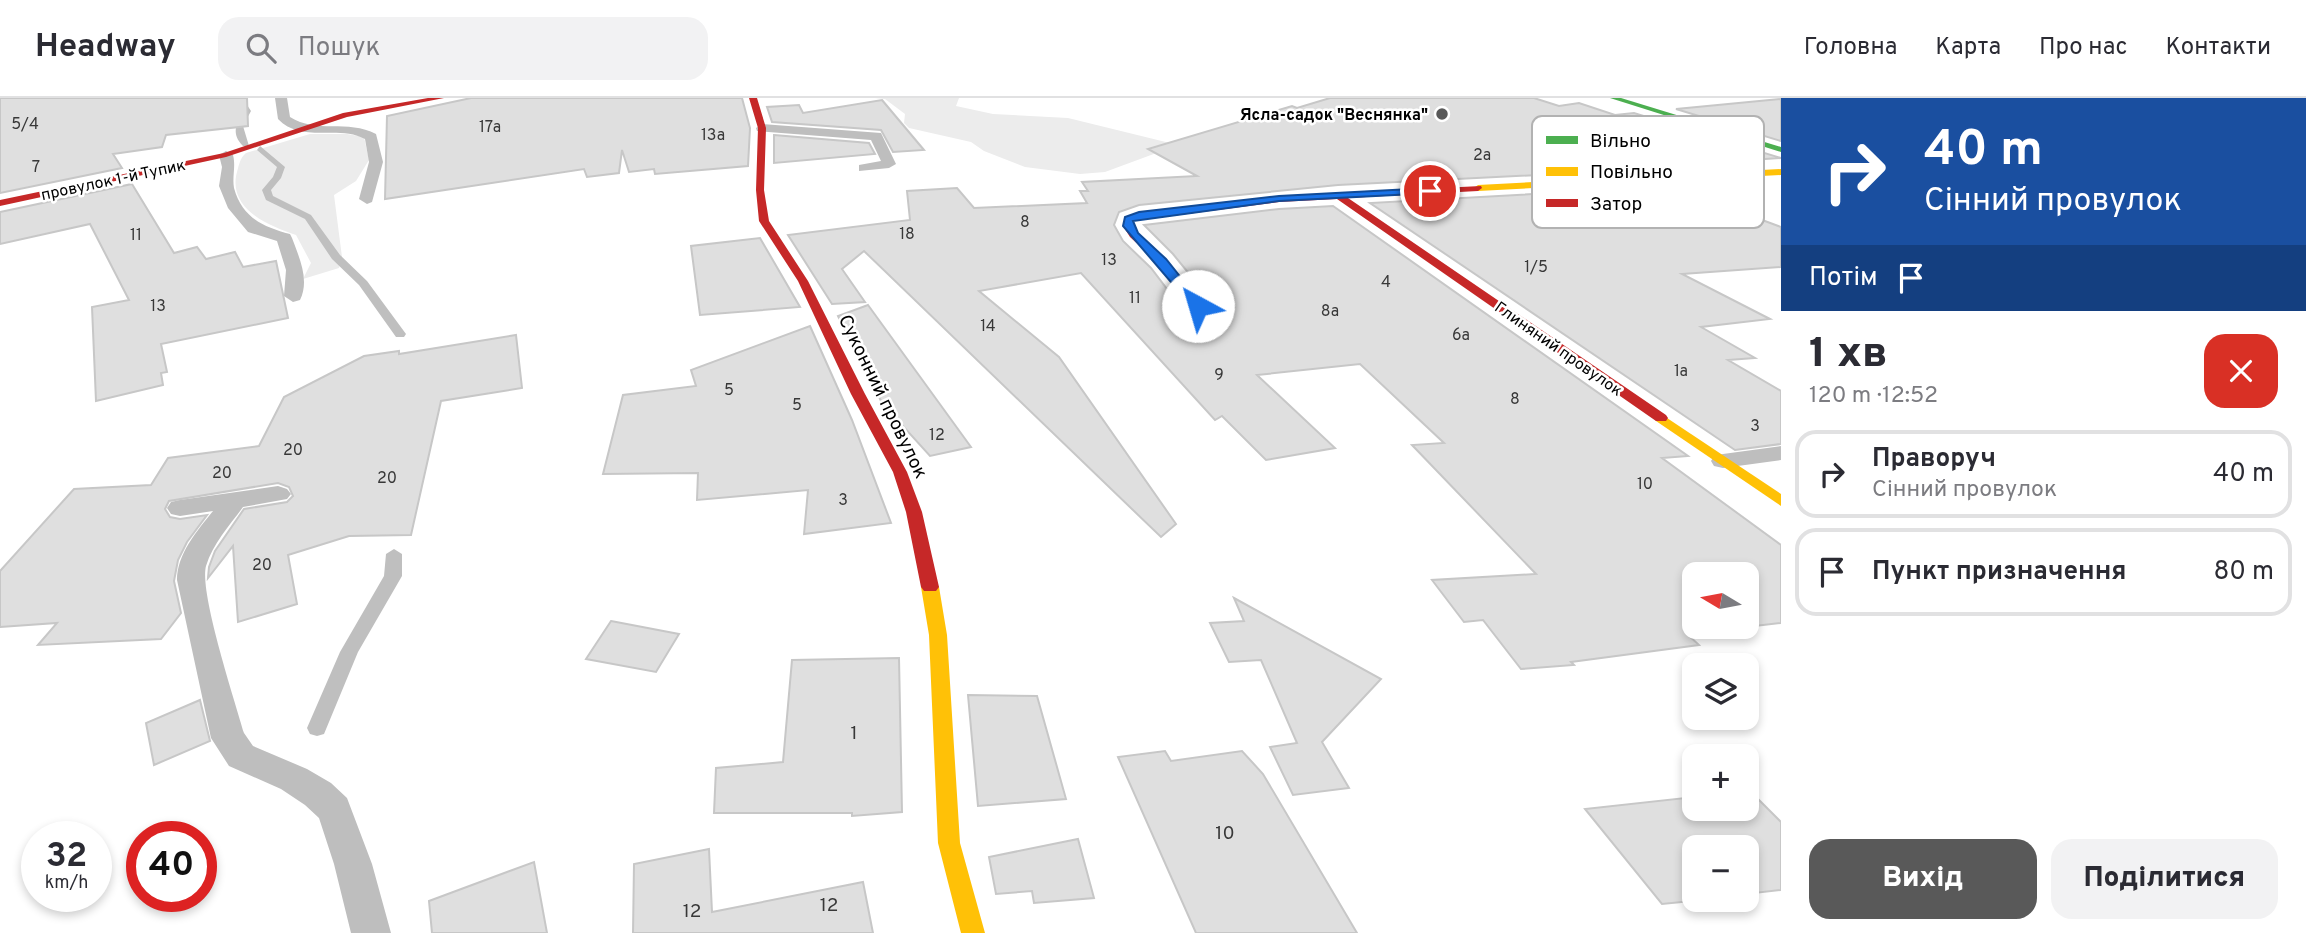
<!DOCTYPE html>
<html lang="uk">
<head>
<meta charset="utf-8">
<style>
  :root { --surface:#fff; --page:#f2f2f3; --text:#2b2b33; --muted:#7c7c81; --line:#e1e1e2; --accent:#595959 }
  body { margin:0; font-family:Overpass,sans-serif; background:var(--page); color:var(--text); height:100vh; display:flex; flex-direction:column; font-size:26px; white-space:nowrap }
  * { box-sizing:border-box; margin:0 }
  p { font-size:23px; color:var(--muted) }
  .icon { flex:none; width:38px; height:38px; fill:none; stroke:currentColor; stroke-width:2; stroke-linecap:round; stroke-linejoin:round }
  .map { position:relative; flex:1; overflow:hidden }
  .sheet { display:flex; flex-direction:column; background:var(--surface); width:525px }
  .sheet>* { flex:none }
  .hud { background:#1a4fa0; color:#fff; overflow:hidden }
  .needle { width:46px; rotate:280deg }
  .fabs { position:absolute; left:1682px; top:464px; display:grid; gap:14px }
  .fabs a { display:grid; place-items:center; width:77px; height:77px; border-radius:14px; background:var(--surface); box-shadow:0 4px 10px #0003; font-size:35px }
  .speed { position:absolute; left:21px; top:723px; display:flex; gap:14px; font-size:35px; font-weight:700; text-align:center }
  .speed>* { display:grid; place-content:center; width:91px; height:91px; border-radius:50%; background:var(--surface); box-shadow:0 4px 10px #0003; line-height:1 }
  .speed small { font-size:18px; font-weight:400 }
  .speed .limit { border:10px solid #d22; background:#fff; color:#111 }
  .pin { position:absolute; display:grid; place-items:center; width:60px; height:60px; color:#fff; margin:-30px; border:4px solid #fff; border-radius:50%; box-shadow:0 2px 7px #0007 }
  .me { position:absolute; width:77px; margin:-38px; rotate:321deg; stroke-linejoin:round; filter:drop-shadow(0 0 5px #0008) }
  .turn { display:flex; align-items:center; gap:24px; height:147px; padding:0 28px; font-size:32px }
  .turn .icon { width:91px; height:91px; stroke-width:2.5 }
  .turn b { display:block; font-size:49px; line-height:60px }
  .then { display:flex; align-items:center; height:66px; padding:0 28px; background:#0003; gap:14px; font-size:26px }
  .round { display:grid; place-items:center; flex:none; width:74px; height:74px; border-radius:21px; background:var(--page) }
  .summary { display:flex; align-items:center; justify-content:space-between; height:119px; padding:0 28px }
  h1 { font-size:42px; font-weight:800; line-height:52px }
  .cta { display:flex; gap:14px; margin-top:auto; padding:14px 28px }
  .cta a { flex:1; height:80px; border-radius:21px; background:var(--accent); color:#fff; font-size:28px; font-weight:800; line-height:80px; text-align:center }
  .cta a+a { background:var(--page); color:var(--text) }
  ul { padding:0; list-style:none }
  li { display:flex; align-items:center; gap:21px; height:88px; margin:0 14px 10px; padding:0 14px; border:4px solid var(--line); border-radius:21px }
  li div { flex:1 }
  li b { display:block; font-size:26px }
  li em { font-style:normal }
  header { display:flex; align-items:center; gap:42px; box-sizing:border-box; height:98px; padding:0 35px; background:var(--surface); border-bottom:2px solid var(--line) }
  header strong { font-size:33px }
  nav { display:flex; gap:38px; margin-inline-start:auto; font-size:24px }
  .search { width:490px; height:63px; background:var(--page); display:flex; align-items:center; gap:18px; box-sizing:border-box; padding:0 24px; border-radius:21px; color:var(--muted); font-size:26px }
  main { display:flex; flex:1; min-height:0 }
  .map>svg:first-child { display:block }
  .green { fill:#ececec }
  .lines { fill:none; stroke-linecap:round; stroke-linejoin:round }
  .stream { fill:#bfbfbf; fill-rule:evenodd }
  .building { fill:#dfdfdf; stroke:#c7c7c7; stroke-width:2; fill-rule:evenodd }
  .lane { fill:#bebebe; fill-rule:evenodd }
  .fast { fill:#4caf50; fill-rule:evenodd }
  .slow { fill:#ffc107; fill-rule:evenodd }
  .jam { fill:#c62828; fill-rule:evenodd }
  .route { fill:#1a73e8; stroke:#114b97; stroke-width:2 }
  .poi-dot { fill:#595959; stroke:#fff; stroke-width:2.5 }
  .labels { text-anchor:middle; stroke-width:5; stroke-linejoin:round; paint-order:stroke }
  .far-poi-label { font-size:16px; font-weight:bold; fill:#000; stroke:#fff; text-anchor:end }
  .number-label { font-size:16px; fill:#383838 }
  .far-street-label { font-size:16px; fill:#000; stroke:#fff }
  .street-label { font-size:19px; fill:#000; stroke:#fff }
  .near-number-label { font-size:19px; fill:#383838 }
  .key { fill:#fff; stroke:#b2b2b2; stroke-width:2 }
  .key-label { font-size:19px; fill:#000 }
</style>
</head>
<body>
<header>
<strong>Headway</strong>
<div class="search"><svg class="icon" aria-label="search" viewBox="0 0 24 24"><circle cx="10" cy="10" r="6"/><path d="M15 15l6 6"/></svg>Пошук</div>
<nav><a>Головна</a><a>Карта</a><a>Про нас</a><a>Контакти</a></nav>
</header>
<main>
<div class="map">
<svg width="1781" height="835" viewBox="0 0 1781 835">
  <rect width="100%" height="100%" fill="#fff"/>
  <g class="green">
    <path d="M875,0h84l-3,8 37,8 75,4 110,27 -73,27 -25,2 -55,-7 -41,-16 -13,-9 -62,-14 -5,-5 1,-9 -20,-15z"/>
    <path d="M310,36h37l17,3 5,23 -13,21 -22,14 8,62 -3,11 -36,11 8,-16 -15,-28c-27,-9 -69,-26 -59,-63 2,-7 3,-14 9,-19z"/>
  </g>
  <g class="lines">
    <g class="stream">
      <path d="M229,0h8l-2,3 12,4 4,6 -8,15 6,20h-6c-12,-12 -7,-22 0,-35l-15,-7z"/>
      <path d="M260,48l25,21 -4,11 -10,12 2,6 38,19 29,40 27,26 39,53 -2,3h-8l-37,-52 -27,-26 -27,-40 -39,-19 -4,-10 11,-13 4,-10 -20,-17z"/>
      <path d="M394,451l8,5v22l-44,76 -34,82 -7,2 -7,-2 -3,-6 33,-76 44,-76 2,-22z"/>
    </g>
  </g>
  <g class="building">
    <path d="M0,0h247l1,28 -82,9 -4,12 -49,7 9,14 -122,25z"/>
    <path d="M471,0h271l8,30 -2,38 -93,8 -1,-5 -25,3 -7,-22 -3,23 -32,4 -3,-8 -199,30 2,-83z"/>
    <path d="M1330,0h204l25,8 20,-3 36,12 19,-2 147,45 -91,6 8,3 -360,18 -199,20 -20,7 -5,13 9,16 28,27 35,46 13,3 11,-4 4,-9 -41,-50 -29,-29 135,-16 54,-3 355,250 -26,2 119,87v78l-94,11 12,11 -128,17 3,3 -53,4 -38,-49 -19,2 -32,-42 104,-6 -124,-129 32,-2 -84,-79 -103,11 78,73 -69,12 -44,-44 -7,4 -134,-147 -102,18 80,66 117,167 -15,13 -297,-286 -22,18 23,33 -33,2 -44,-69 122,-15 -3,-29 50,-3 17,20 113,-5 -7,-12h8l-6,-9 115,-6 -49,-27 144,-43 5,2zM1694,476h52v52h-52z"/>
    <path d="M1781,1v42l-105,-32z"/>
    <path d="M882,2l42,50 -31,2 -12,-22 -109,-8 -5,-15 32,-2 4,8z"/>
    <path d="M774,37l95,8 6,11 -101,9z"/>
    <path d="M1737,85l27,11 -61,4 78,29v40l-99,7 88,45 -69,8 54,31 -27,2 53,31v53l-46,6 -365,-247z"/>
    <path d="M132,86l42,69 23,-6 9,12 29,-7 8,15 33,-6 12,57 -127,26 6,28 -6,1 2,12 -67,16 -4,-94 37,-7 -39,-76 -90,20v-32z"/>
    <path d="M760,140l40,69 -100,8 -9,-69z"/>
    <path d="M868,207l103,142 -41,9 -48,-53 -44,-87z"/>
    <path d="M810,228l42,94 39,103 -87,11 4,-44 -111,10 1,-27 -95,1 20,-79 73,-9 -5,-16z"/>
    <path d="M516,237l6,53 -81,13 -30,134 -62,1 -61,19 9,49 -59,18 -5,-76 -25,32 1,-11 6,-16 29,-42 43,-7 6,-6 -4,-9 -11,-4 -109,18 -4,8 5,8 10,2 27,-4 -20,27 -9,18 -4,21 7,32 -20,26 -123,6 19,-22 -57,4v-56l74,-82 77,-4 17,-27 91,-12 25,-49 80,-41 35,-5v3z"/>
    <path d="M1234,500l147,81 -59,63 27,46 -56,7 -23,-48 27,-4 -36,-83 -32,2 -19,-39 34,-2z"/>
    <path d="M611,523l68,13 -23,38 -70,-13z"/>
    <path d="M899,560l3,154 -50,4v-3h-138l2,-45 67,-6 9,-102z"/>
    <path d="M968,597l69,1 29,103 -88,7z"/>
    <path d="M200,602l10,41 -56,24 -8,-42z"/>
    <path d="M1165,653l6,10 71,-10 21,23 94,159h-161l-78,-176z"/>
    <path d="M1749,692l32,32v68l-35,4v-47h-52v53h8l-40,4 -77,-95 109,-12v11h52v-17z"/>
    <path d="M1078,741l16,59 -60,5 -2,-12 -36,3 -7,-37z"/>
    <path d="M709,751l3,63 151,-30 10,51h-240l1,-69z"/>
    <path d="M534,764l13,71h-115l-3,-32z"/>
  </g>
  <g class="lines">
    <g class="lane">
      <path d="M275,0h12l3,19c26,17 58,2 86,17l7,28 -11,40 -5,2 -8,-5 10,-37 -4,-23c-27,-15 -63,5 -87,-20z"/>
      <path d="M762,26l119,9 15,31 -7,4 -30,3v-6l22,-4 -10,-21 -114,-9 -1,-3z"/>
      <path d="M226,53l7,4c3,11 -1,22 1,33 8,30 30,39 56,46l2,4c7,19 18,42 8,62l-7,2 -9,-6 2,-26 -9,-29 -29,-9 -20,-24 -9,-22 3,-19 -3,-12z"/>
      <path d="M1781,348v14l-58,8 -9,-2 -3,-5 3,-5 9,-2z"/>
      <path d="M278,388l9,3 4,5 -4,5 -44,8c-13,18 -30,36 -37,59 -7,26 29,135 38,167l9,13 54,23 24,14 16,15 25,66 19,69h-40l-17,-69 -15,-46 -14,-13 -24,-16 -52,-23 -18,-28 -34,-158c0,-26 20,-49 36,-69l-33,5 -9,-2 -4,-6 4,-6 9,-2z"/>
    </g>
    <path class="fast" d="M1610,0h11l160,49v5z"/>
    <g class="slow">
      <path d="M1781,71v6l-303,16 -4,-3 4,-3z"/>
      <path d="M1661,316l120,80v12l-125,-85 -2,-3z"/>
      <path d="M930,483l6,2 3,4 8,48 13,208 25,90h-24l-23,-90 -9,-208 -8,-48 3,-4z"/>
    </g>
    <g class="jam">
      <path d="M428,0h16l-97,19 -121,40 -226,49v-6l224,-47 119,-40z"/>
      <path d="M749,0h8l9,30 -2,62 5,31 39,60 57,113 42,78 15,40 17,75 -3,4h-12l-3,-4 -15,-75 -13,-40 -42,-78 -53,-113 -39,-60 -3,-31 2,-62z"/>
      <path d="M1481,88l1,2 -4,3 -130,7 318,217 2,3 -2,3h-10l-319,-222 -58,3 -146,19 5,12 28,26 36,45v4h-8l-36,-45 -28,-26 -7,-11 2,-9 14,-5 140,-16z"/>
    </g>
  </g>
  <path class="route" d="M1430,90l5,3 -2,2 -154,8 -146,20 5,12 28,26 36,45v5h-8l-71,-83 2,-9 14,-5 140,-16z"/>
  <circle class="poi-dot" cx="1442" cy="16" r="7"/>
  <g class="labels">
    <g class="far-poi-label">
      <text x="1428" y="22">Ясла-садок "Веснянка"</text>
    </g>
    <g class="number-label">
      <text x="25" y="31">5/4</text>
      <text x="490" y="34">17а</text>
      <text x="713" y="42">13а</text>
      <text x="1482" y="62">2а</text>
      <text x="36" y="74">7</text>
      <text x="1025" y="129">8</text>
      <text x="907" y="141">18</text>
      <text x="136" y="142">11</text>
      <text x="1109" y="167">13</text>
      <text x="1536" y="174">1/5</text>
      <text x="1386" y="189">4</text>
      <text x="1135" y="205">11</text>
      <text x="158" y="213">13</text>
      <text x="1330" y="218">8а</text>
      <text x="988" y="233">14</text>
      <text x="1461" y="242">6а</text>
      <text x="1681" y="278">1а</text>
      <text x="1219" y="282">9</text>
      <text x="729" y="297">5</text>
      <text x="1515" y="306">8</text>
      <text x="797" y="312">5</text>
      <text x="1755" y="333">3</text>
      <text x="937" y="342">12</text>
      <text x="293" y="357">20</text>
      <text x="222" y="380">20</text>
      <text x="387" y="385">20</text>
      <text x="1645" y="391">10</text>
      <text x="843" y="407">3</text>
      <text x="262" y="472">20</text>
    </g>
    <g class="far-street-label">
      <text transform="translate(113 81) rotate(-12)" y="6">провулок 1-й Тупик</text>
      <text transform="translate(1559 250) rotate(35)" y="6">Глиняний провулок</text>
    </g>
    <g class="street-label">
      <text transform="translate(884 298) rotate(64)" y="7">Суконний провулок</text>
    </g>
    <g class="near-number-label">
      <text x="854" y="641">1</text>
      <text x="1225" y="741">10</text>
      <text x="829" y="813">12</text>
      <text x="692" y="819">12</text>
    </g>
  </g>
  <rect x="1532" y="18" width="232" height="112" rx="10" class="key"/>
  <rect x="1546" y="38" width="32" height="8" fill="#4caf50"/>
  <rect x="1546" y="69" width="32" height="9" fill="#ffc107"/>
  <rect x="1546" y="101" width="32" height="8" fill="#c62828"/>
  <g class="key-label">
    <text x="1590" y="49">Вільно</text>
    <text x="1590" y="80">Повільно</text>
    <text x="1590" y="112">Затор</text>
  </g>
</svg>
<div class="fabs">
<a><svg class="needle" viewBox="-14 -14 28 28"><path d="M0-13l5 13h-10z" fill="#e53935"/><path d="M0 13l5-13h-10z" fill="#7c7c81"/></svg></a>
<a><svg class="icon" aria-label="layers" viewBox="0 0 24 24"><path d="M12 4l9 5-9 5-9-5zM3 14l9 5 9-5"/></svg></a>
<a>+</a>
<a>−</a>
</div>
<div class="speed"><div>32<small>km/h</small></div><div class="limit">40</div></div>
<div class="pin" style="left:1430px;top:93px;background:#d93025"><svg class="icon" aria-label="arrive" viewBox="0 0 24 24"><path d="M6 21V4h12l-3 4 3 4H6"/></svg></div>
<svg class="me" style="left:1198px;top:208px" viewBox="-20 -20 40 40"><circle r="19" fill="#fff"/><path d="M0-13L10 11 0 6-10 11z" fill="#1a73e8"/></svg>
</div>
<section class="sheet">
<div class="hud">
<div class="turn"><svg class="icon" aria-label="right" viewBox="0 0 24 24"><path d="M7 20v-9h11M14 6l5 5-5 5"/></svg><div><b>40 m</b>Сінний провулок</div></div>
<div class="then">Потім<svg class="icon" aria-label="arrive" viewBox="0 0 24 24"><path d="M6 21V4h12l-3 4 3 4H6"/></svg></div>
</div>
<div class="summary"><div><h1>1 хв</h1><p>120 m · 12:52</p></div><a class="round" style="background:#d93025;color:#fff"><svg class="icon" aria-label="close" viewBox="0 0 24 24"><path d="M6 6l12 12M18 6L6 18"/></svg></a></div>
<ul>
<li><svg class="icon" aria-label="right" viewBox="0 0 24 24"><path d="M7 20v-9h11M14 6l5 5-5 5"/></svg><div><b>Праворуч</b><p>Сінний провулок</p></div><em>40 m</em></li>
<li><svg class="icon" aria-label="arrive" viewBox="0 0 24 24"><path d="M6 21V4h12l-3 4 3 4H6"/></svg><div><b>Пункт призначення</b></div><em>80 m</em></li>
</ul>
<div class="cta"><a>Вихід</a><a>Поділитися</a></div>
</section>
</main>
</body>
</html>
